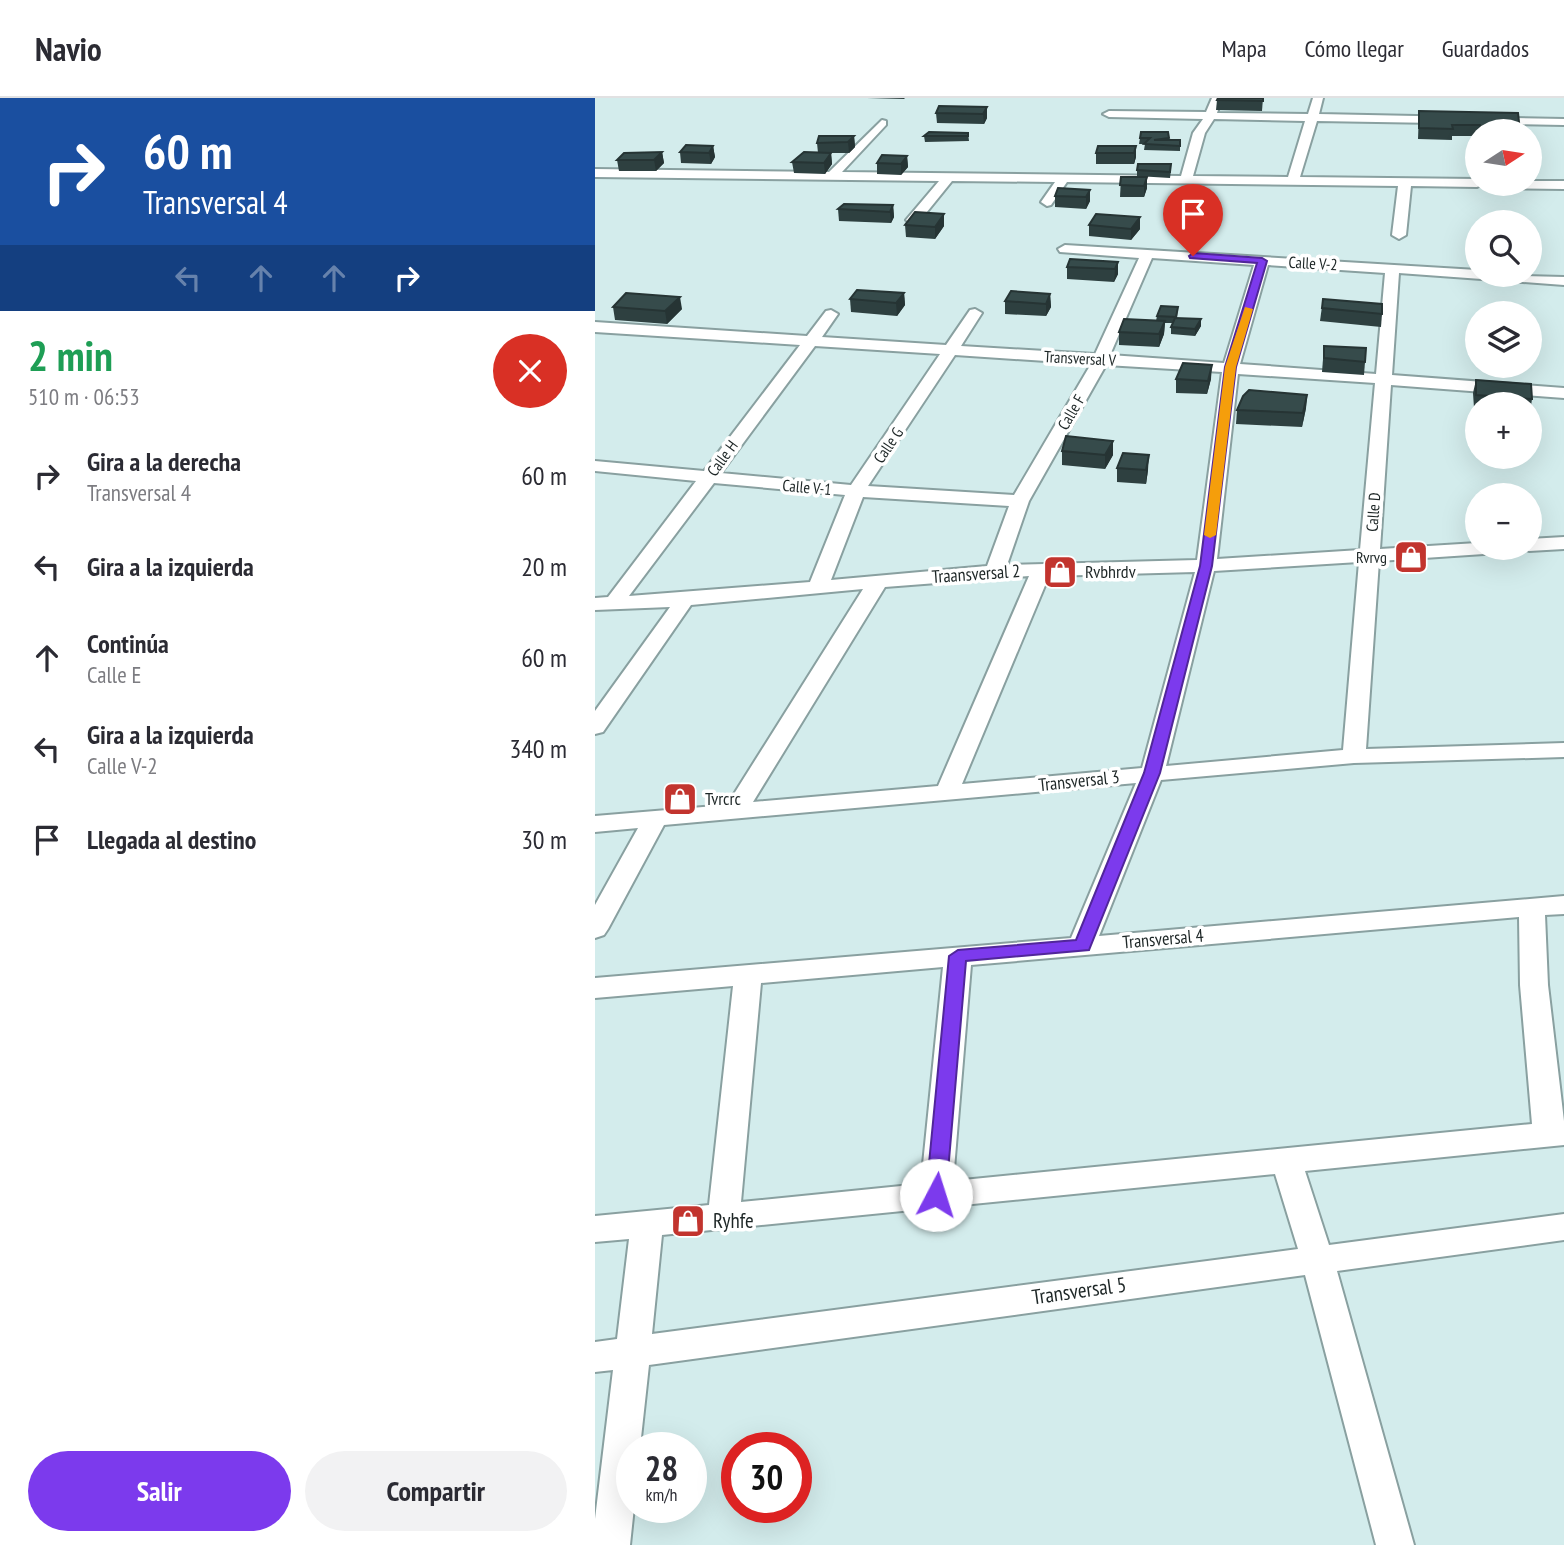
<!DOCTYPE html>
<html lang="es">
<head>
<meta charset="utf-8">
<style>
  :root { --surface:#fff; --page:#f2f2f3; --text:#2b2b33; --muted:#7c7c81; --line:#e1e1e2; --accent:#7c3aed }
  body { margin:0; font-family:"PT Sans Narrow",sans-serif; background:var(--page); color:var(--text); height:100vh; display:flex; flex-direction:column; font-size:26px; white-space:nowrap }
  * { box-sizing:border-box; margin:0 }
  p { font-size:23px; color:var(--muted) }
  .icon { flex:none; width:38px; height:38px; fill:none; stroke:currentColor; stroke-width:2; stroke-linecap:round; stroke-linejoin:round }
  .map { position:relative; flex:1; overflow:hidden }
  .side { display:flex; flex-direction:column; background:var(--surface); width:595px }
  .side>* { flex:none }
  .banner { background:#1a4fa0; color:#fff; overflow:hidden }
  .needle { width:46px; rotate:78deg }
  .fabs { position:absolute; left:870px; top:21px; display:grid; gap:14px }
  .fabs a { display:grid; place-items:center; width:77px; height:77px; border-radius:50%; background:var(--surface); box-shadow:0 7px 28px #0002; font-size:35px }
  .speed { position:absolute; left:21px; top:1334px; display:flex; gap:14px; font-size:35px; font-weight:700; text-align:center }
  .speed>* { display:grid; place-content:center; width:91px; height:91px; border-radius:50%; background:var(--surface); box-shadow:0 7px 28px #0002; line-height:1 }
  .speed small { font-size:18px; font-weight:400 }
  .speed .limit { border:10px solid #d22; background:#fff; color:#111 }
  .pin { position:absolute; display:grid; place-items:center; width:60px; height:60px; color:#fff; margin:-72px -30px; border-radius:50% 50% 50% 0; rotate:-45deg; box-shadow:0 0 7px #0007 }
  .pin .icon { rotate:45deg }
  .me { position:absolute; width:77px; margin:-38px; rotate:5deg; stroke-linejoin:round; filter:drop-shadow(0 0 5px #0008) }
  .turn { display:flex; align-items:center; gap:24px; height:147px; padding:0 28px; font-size:32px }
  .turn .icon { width:91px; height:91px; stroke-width:2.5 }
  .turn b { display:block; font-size:49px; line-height:60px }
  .lanes { display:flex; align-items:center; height:66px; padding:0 28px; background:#0003; justify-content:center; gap:35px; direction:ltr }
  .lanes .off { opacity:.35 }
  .round { display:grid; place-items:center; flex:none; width:74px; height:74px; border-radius:37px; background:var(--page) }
  .headline { display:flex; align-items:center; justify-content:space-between; height:119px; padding:0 28px }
  h1 { font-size:42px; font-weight:700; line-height:52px; color:#1e9e55 }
  .cta { display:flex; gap:14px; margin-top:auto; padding:14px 28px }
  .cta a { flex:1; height:80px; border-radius:42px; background:var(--accent); color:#fff; font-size:28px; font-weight:700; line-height:80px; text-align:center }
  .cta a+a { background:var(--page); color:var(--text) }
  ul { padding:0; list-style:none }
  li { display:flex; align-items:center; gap:21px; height:91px; padding:0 28px }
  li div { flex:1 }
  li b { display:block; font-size:26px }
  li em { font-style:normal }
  header { display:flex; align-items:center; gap:42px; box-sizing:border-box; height:98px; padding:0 35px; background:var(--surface); border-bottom:2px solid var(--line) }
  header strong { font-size:33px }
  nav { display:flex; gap:38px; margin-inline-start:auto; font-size:24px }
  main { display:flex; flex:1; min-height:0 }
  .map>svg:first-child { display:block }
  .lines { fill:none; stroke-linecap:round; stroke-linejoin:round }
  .street-casing { stroke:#89a0a0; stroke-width:4 }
  .street { fill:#fff; fill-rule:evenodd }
  .wall { fill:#2e4040 }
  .shaded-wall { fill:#263434 }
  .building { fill:#364b4b; stroke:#263434; stroke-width:2 }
  .route { fill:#7c3aed; stroke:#51269a; stroke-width:2 }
  .slow { fill:#f59e0b }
  .labels { text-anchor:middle; stroke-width:7; stroke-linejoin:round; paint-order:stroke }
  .far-street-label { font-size:16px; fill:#1d2626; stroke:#fff }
  .far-poi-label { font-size:16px; fill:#1d2626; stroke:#fff; text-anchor:end }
  .poi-label { font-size:18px; fill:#1d2626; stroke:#fff; text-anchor:start }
  .street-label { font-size:18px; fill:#1d2626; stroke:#fff }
  .near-poi-label { font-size:21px; fill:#1d2626; stroke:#fff; text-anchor:start }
  .near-street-label { font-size:21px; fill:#1d2626; stroke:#fff }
</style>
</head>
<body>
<header>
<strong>Navio</strong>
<nav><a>Mapa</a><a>Cómo llegar</a><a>Guardados</a></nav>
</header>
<main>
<section class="side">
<div class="banner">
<div class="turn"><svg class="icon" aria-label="right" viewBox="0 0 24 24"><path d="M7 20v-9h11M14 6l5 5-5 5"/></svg><div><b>60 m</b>Transversal 4</div></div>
<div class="lanes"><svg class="icon off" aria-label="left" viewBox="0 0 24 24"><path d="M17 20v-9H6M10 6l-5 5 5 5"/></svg><svg class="icon off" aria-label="ahead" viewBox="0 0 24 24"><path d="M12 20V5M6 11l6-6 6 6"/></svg><svg class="icon off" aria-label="ahead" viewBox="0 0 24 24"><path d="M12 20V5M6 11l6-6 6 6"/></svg><svg class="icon" aria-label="right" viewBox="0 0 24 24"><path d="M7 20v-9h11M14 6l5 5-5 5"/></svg></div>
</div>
<div class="headline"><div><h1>2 min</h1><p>510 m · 06:53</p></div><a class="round" style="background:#d93025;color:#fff"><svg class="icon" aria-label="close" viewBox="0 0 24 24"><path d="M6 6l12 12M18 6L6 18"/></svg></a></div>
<ul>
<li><svg class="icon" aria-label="right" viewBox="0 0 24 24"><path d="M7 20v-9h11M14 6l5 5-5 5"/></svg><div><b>Gira a la derecha</b><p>Transversal 4</p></div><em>60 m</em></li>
<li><svg class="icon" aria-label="left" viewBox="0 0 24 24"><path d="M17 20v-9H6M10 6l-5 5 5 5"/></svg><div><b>Gira a la izquierda</b></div><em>20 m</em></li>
<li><svg class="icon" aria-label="ahead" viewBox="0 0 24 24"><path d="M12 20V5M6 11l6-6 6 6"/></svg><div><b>Continúa</b><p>Calle E</p></div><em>60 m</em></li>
<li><svg class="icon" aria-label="left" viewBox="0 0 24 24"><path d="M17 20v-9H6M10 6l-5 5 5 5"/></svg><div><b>Gira a la izquierda</b><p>Calle V-2</p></div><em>340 m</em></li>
<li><svg class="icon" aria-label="arrive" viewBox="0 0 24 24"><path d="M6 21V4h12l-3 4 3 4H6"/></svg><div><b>Llegada al destino</b></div><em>30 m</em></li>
</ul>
<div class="cta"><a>Salir</a><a>Compartir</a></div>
</section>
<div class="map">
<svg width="969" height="1447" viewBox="0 0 969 1447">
  <rect width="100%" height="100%" fill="#d3ecec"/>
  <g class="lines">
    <g class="street-casing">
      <g id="street">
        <path d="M617,0h10l-5,15 91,1 5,-16h10l-4,16 245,5v6l-247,-4 -17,56 177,2v5h6l-6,3 -66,-1 -5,49 -7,4 -7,-4 6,-49 -331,-4 -16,23 -4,1 -6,-4 14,-20 -103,-1 -34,42 -5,1 -7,-4 33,-39 -344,-4v-8l234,3 53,-52 4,1v4l-44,47 339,4 12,-43 10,-14 -94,-2 -6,-3 6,-3 97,1zM619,21l91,2 -17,56 -95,-1 12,-43z"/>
        <path d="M934,83h35v8l-66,-1 -6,-4h37z"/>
        <path d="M470,147l412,25v5l87,2v8l-165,-12 -7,102 172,13v10l-173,-13 -11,164 97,-6v5h17l-10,6 -105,7 -13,188 198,-6v14l-210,6 -193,17 -62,156 465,-40v18l-19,1 3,70 16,136v24l-259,26 24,74 235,-31v26l-227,31 77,274h-38l-71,-270 -656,90 -9,82h-8v60h2l-4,38h-35v-26l18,-149 -18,2v-30l22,-3 12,-100 -34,3v-26l114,-11 24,-219 -138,12v-20l476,-40 65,-155 -472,42 -56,104 -4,6 -9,3v-33l43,-77 -43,4v-16l132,-11 136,-216 -172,16 -88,127 -8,2v-23l75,-104 -75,3v-12l13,-1 88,-116 -101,-10v-10l109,10 96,-126 -205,-13v-10l212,14 19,-25 5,-1 7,4 -16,23 124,8 24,-35 5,-1 7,4 -21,33 134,8 44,-96 -79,-6 -2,-3zM557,160l102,7 -30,98 -114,-8zM673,167l117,8 -9,101 -136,-10zM220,248l125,8 -89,131 -130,-12zM360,257l136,9 -77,131 -146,-9zM511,267l116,7 -25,188 -190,5 22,-64zM643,276l137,9 -15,167 -143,9zM119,385l131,12 -35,87 -181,14zM268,399l146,9 -22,60 -156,14zM764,464l-16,188 -177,16 48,-195zM600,474l-53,196 -180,16 87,-208zM434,478l-91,210 -185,16 132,-215zM924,819l1,68 12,139 -579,57 18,-216zM348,869l-22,217 -180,18 20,-219zM680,1076l23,75 -646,85 10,-99z"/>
        <path d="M969,439v12l-35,2 -8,-3h8v-9z"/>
      </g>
    </g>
    <use href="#street" class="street"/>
  </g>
  <g class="wall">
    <path d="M272,0h38l-1,1z"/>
    <path d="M668,0l-1,13 -46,-1 1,-10z"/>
    <path d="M392,9v11l-3,6 -47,-1 -1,-10z"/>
    <path d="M824,13l101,20h-43v5h-25v4l-34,-1z"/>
    <path d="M546,34l28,8h11v11l-36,-1 1,-6h-6z"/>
    <path d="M373,35l1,8 -44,1 -1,-6z"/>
    <path d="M259,38l1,11 -6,6h-18l1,11 -7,10 -31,-1 -2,-11 26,-9 -1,-10z"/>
    <path d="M118,48l2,11 -4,7 -30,-1 -1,-11z"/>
    <path d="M541,48v11l-2,7h-38v-11z"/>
    <path d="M67,54l2,11 -8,8h-37l-2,-11z"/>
    <path d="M312,58l1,11 -7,8 -24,-1v-11z"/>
    <path d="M542,72h34l-1,8 -33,-2z"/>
    <path d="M526,79h26v11l-3,9h-24z"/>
    <path d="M495,92v11l-4,8 -31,-2v-11z"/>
    <path d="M298,107l1,12 -3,6 -52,-2 -1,-12z"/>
    <path d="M545,119v12l-9,11 -42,-4v-11z"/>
    <path d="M310,127l39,1 -9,13 -29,-2z"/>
    <path d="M523,164v12l-4,8 -47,-3v-12z"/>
    <path d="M309,195l1,12 -8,11 -46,-4 -1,-13z"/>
    <path d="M455,196l1,13 -5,9 -41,-2v-13z"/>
    <path d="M728,201l59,15 -1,13 -61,-6z"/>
    <path d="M18,209l69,2 -15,15 -52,-4z"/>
    <path d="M583,209l-1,11 24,8 -6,10 -24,-2v-7l2,-4h-8l-1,11 -5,13 -40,-2v-13l37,-11 1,-5z"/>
    <path d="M729,248l41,16 -1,13 -42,-3z"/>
    <path d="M895,268h37v3z"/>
    <path d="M581,281h35l-4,15 -31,-1z"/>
    <path d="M881,282l56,19 -2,14 -1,-9h-52v5l-3,-1 -1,-15z"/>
    <path d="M712,297l-1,13 -4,19 -66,-3 1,-14z"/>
    <path d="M467,353l51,4 -8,14 -43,-4z"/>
    <path d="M522,370l31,2 -2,14 -29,-2z"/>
  </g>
  <g class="shaded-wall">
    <path d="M392,9v11l-3,6 -1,-10z"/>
    <path d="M259,38l1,11 -6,6 -1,-11z"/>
    <path d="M118,48l2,11 -4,7 -2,-11z"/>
    <path d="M541,48v11l-2,7v-11z"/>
    <path d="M67,54l2,11 -8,8 -2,-11z"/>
    <path d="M236,55l1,11 -7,10 -1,-11z"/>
    <path d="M312,58l1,11 -7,8v-11z"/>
    <path d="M552,79v11l-3,9v-11z"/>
    <path d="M495,92v11l-4,8v-12z"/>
    <path d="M298,107l1,12 -3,6 -1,-11z"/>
    <path d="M349,116v12l-9,13v-12z"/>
    <path d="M545,119v12l-9,11v-11z"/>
    <path d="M523,164v12l-4,8 1,-13z"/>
    <path d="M309,195l1,12 -8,11 -1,-13z"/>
    <path d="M455,196l1,13 -5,9v-12z"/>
    <path d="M85,199l2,12 -15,15 -2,-13z"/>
    <path d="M606,221v7l-6,10v-7z"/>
    <path d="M570,223l-1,13 -5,13v-13z"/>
    <path d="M617,267l-1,14 -4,15 1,-13z"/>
    <path d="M712,297l-1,13 -4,19 1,-14z"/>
    <path d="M518,343v14l-8,14v-14z"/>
    <path d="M554,357l-1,15 -2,14v-14z"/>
  </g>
  <g class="building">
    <path d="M623,0h45v3l-46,-1z"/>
    <path d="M344,8l48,1 -4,7 -47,-1z"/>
    <path d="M824,13l99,2 2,18 -38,-1 -2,-5h-28l1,4 -34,-1z"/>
    <path d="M334,34l39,1v3h-44z"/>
    <path d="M546,34h27l1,6 -15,2h26v6l-36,-2 6,-6h-10z"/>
    <path d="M224,38h35l-6,6 -31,1z"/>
    <path d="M91,47l27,1 -4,7 -29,-1z"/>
    <path d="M503,48h38l-2,7h-38z"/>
    <path d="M67,54l-8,8h-37l7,-7z"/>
    <path d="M209,54l27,1 -7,10 -32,-1z"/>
    <path d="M287,57l25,1 -6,8 -24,-1z"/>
    <path d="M543,66h33l-1,8 -33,-2z"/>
    <path d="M526,79h26l-3,9 -24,-1z"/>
    <path d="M463,90l32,2 -4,7 -31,-1z"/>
    <path d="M249,106l49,1 -3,7 -52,-3z"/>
    <path d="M320,114l29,2 -9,13 -30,-2z"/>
    <path d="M501,116l44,3 -9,12 -42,-4z"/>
    <path d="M475,161l48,3 -3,7 -48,-2z"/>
    <path d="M262,192l47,3 -8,10 -46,-4z"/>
    <path d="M416,193l39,3 -4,10 -41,-3z"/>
    <path d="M31,195l54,4 -15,14 -52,-4z"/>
    <path d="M728,201l59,5v10l-60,-6z"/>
    <path d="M566,208l17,1 -2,10 -19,-1z"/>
    <path d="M580,220l26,1 -6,10 -24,-2z"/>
    <path d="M529,221l41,2 -6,13 -40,-2z"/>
    <path d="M729,248l42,2 -1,14 -41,-4z"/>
    <path d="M588,265l29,2 -4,16 -32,-2z"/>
    <path d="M881,282l55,4 1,15 -56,-4z"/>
    <path d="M654,292l58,5 -4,18 -66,-3 6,-14z"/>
    <path d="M471,338l47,5 -8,14 -43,-4z"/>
    <path d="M528,355l26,2 -3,15 -29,-2z"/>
  </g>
  <path class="route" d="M598,155l69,5 5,3 -31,106 -24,199 -52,207 -71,177 -123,11 -20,234 -3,6 -7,3 -7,-3 -3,-6 23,-239 9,-6 118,-10 68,-167 56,-207 25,-199 32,-104 -67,-5 -1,-2z"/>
  <path class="slow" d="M650,209l8,2 -17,58 -20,168 -6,3 -6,-3 21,-168z"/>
  <defs>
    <g id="shop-square" transform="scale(1.75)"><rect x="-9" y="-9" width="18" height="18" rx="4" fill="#c2342e" stroke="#fff"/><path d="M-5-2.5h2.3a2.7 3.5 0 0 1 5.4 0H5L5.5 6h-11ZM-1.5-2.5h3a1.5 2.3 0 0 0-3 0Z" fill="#fff"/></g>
  </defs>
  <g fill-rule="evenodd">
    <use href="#shop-square" x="816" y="459"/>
    <use href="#shop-square" x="465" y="474"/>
    <use href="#shop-square" x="85" y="701"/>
    <use href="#shop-square" x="93" y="1123"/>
  </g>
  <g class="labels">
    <g class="far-street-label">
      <text transform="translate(718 165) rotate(3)" y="6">Calle V-2</text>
      <text transform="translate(485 260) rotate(3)" y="6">Transversal V</text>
      <text transform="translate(476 314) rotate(-60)" y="6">Calle F</text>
      <text transform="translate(293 347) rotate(-56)" y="6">Calle G</text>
      <text transform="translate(127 360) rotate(-54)" y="6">Calle H</text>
      <text transform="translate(212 389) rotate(5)" y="6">Calle V-1</text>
      <text transform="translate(778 414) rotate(-86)" y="6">Calle D</text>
    </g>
    <g class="far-poi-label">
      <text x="792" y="465">Rvrvg</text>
    </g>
    <g class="poi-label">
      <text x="490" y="480">Rvbhrdv</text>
      <text x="110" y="707">Tvrcrc</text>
    </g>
    <g class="street-label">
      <text transform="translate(381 476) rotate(-4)" y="6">Traansversal 2</text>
      <text transform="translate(484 683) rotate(-6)" y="6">Transversal 3</text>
      <text transform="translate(568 841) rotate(-5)" y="6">Transversal 4</text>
    </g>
    <g class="near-poi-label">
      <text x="118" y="1130">Ryhfe</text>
    </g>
    <g class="near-street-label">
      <text transform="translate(484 1193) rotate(-8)" y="7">Transversal 5</text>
    </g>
  </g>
</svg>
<div class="fabs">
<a><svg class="needle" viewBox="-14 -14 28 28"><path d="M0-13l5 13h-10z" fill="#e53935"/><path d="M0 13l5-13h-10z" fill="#7c7c81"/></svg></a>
<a><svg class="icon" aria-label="search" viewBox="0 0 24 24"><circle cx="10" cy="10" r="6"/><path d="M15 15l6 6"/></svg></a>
<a><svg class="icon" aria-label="layers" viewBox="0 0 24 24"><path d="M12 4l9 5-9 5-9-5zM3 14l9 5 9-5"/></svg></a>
<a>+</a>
<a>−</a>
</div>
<div class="speed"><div>28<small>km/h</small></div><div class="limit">30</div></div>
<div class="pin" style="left:598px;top:158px;background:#d93025"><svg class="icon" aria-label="arrive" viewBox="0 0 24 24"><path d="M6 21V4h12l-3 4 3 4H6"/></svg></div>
<svg class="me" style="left:341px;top:1097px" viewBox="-20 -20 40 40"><circle r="19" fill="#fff"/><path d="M0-13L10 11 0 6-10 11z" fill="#7c3aed"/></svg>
</div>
</main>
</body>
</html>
